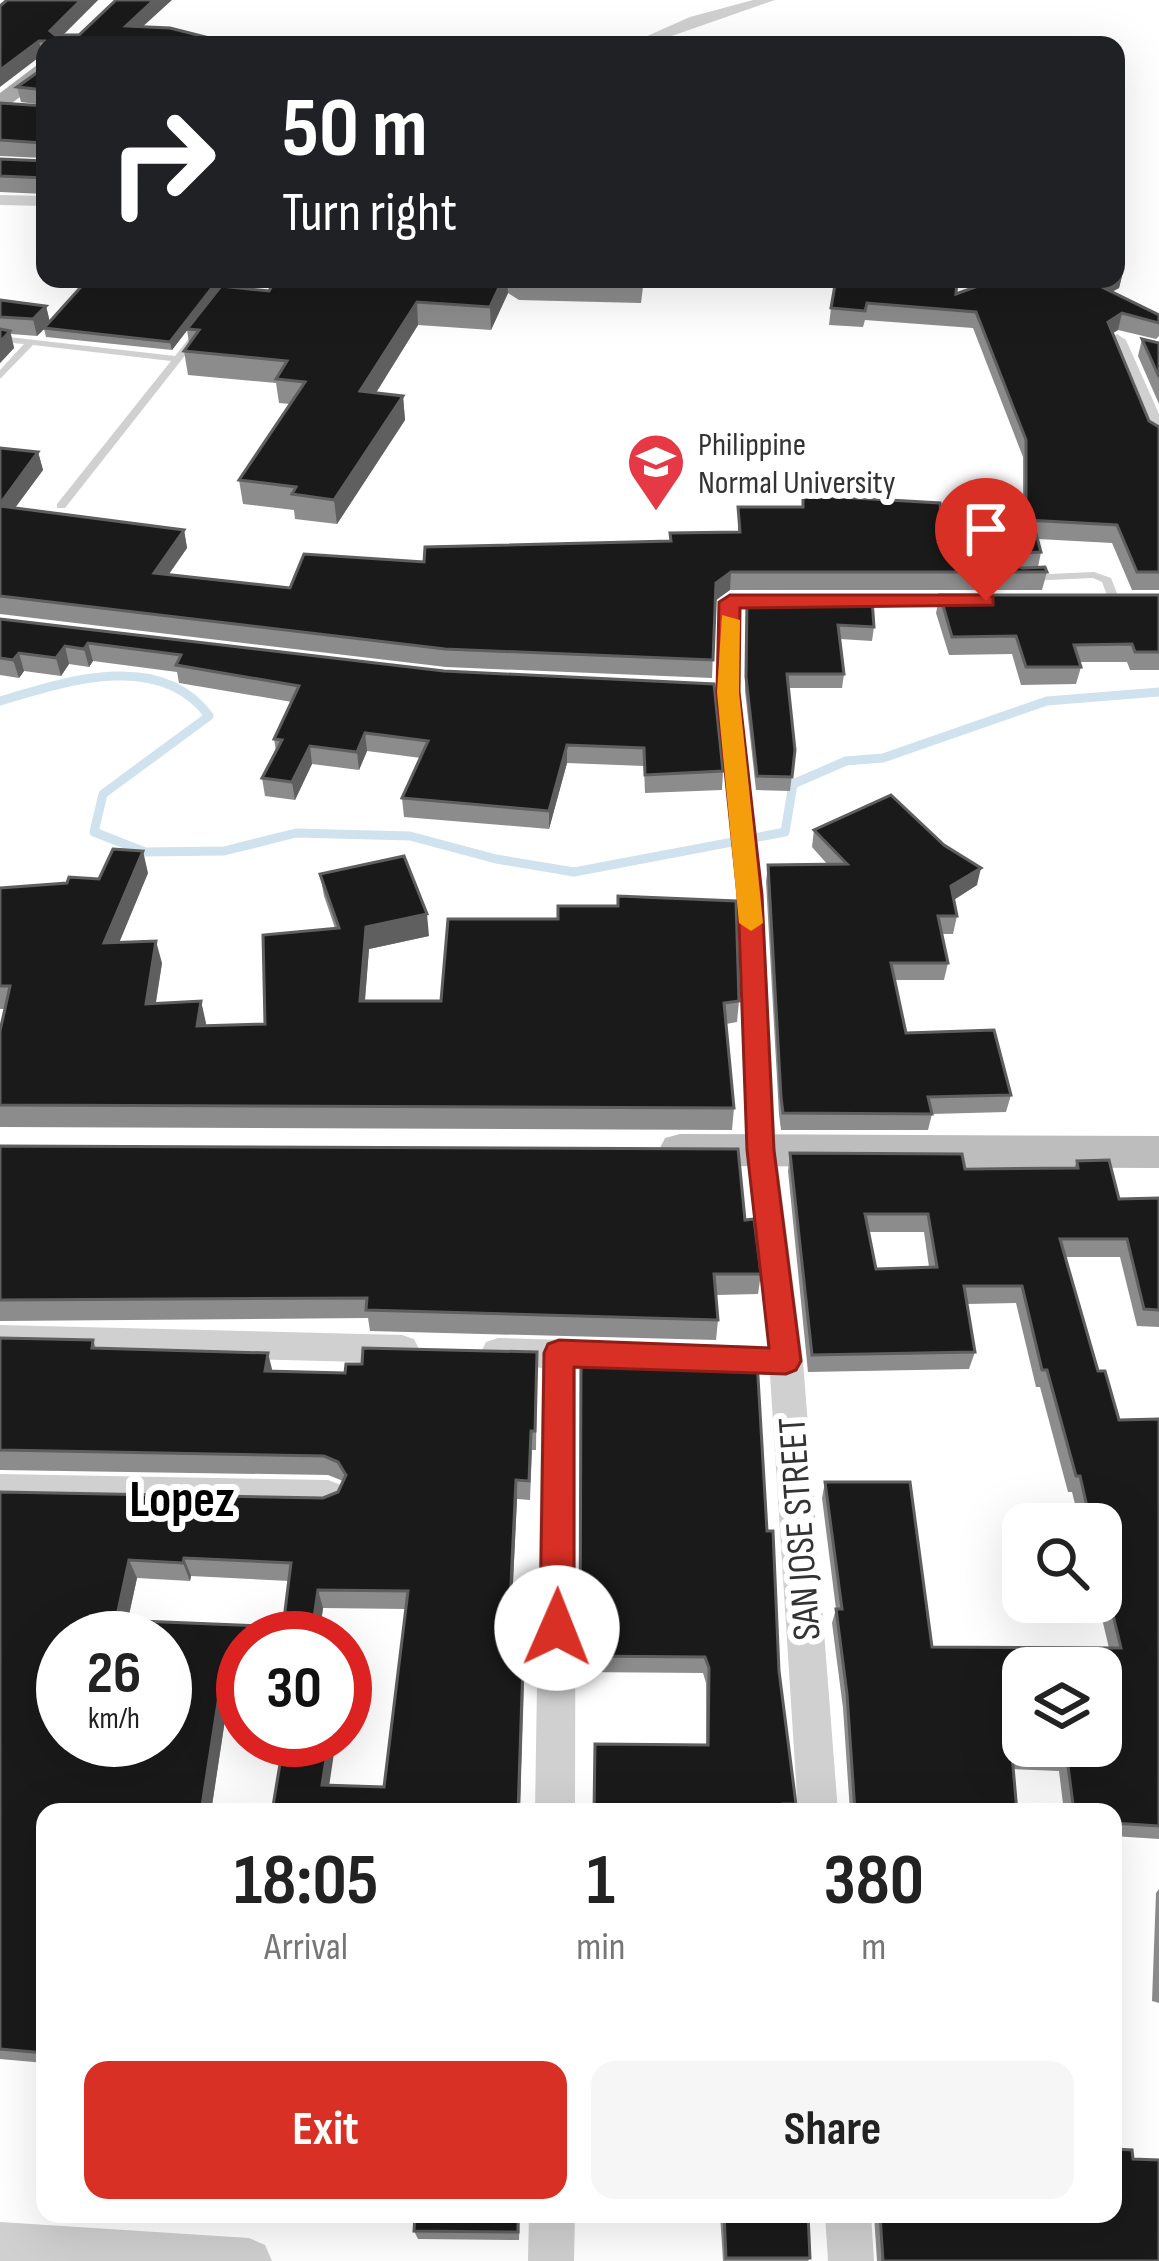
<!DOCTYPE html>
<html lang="en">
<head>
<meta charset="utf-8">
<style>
  :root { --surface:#fff; --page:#f6f6f6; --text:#222; --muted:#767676; --accent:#d93025 }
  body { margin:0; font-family:"Sofia Sans Condensed",sans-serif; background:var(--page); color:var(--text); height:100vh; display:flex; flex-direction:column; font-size:45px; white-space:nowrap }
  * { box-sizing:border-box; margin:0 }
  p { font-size:39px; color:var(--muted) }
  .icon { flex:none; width:66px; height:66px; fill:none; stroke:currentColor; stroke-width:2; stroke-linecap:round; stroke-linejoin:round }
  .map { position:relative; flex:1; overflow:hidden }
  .side { position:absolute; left:36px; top:1803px; width:1086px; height:420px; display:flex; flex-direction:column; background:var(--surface); border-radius:24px; box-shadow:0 12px 48px #0002 }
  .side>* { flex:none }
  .top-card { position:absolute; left:36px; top:36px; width:1089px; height:252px; border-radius:24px; box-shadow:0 12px 48px #0002; background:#202124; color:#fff; overflow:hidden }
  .controls { position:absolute; left:1002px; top:1503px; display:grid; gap:24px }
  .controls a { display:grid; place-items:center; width:120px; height:120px; border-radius:24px; background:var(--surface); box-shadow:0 12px 48px #0002; font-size:60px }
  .speed { position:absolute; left:36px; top:1611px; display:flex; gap:24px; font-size:60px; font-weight:700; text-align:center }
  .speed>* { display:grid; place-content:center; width:156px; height:156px; border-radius:50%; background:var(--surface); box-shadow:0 12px 48px #0002; line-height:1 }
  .speed small { font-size:30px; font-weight:400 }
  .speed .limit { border:18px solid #d22; background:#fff; color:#111 }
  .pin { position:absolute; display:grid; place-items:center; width:102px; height:102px; color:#fff; margin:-123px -51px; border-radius:50% 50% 50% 0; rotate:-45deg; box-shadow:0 0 12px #0007 }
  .pin .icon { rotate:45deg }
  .me { position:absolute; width:132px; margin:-66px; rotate:1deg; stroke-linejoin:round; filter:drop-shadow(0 0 9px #0008) }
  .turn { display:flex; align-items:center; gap:42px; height:252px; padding:0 48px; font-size:54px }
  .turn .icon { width:156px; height:156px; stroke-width:2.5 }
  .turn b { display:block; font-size:84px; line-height:102px }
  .eta { display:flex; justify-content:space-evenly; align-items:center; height:204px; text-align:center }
  .eta b { font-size:72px; font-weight:700; line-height:84px }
  .button { display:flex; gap:24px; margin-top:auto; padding:24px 48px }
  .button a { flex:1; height:138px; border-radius:24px; background:var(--accent); color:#fff; font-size:48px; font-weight:700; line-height:138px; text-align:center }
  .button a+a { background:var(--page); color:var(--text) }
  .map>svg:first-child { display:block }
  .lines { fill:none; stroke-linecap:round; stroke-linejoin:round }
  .stream { stroke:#cfe2ee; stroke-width:9 }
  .lane { fill:#d0d0d0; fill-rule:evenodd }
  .street { fill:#d0d0d0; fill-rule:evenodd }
  .secondary { fill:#bdbdbd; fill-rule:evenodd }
  .primary { fill:#ababab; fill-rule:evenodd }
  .wall { fill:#8c8c8c; fill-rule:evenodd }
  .shaded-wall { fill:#5f5f5f }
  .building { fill:#1a1a1a; stroke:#5f5f5f; stroke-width:3; fill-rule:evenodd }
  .route { fill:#d93025; stroke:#8d1f18; stroke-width:3 }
  .slow { fill:#f59e0b }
  .labels { text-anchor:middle; stroke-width:12; stroke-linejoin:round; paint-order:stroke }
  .far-poi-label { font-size:33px; fill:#333; stroke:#fff; text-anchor:start }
  .street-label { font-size:39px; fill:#333; stroke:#fff }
  .district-label { font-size:51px; font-weight:bold; fill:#000; stroke:#fff }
</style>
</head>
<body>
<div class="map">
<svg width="1159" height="2261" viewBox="0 0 1159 2261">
  <rect width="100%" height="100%" fill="#fff"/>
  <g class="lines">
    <path class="stream" d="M0,701c66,-20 161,-51 209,15l-106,78 -9,38 51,20 79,-1 72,-18 114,3 86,23 78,13 211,-40 8,-48 53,-23 37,-3 164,-57 112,-9"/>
    <g class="lane">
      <path d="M0,336l175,20 15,-19 8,2 -133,169h-8v-4l114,-143 -138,-16 -33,34v-9l24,-26 -24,-2z"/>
      <path d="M1094,572l17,6 9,23 -2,2h-8l-8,-21 -9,-4 -67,3 -5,-3 5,-3z"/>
    </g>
    <g class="street">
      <path d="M753,0h22l-129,45h-19l63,-28z"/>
      <path d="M0,195l45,1v10l-45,-1z"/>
      <path d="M1117,334l9,6 33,74v28l-10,-6 -41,-96z"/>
      <path d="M730,594h57l11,7 -11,7h-46l-1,83 23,204 13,255 27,211 35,451h-40l-28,-437 -194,-6 -1,443h-40l7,-444 -56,-6 -5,-10 5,-10 12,-4 270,8 -22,-196 -9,-255 -21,-204 3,-90z"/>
      <path d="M835,594h144l11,7 -11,7 -152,-2v-10z"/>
      <path d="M0,1325l402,10 12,4 5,10 -5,10 -12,4 -402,-10z"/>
      <path d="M0,1474l328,6 13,5 5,11 -5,11 -13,5 -328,-6z"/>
      <path d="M529,2214h46l-1,47h-46z"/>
      <path d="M825,2214h46l3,47h-46z"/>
      <path d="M0,2222l249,16 16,7 7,16h-272z"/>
    </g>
    <path class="secondary" d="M680,1134l479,2v32l-479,-2 -15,-4 -6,-12 6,-12z"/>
    <path class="primary" d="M45,59v19l-45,34v-19z"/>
  </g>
  <g class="wall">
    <path d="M7,0h91l-35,35h16l64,-8 -98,18v149l-45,-2v-33l45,2 -1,-3 -44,-2v-53l45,3v-1l-24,-3 -4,-15 28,-20v-11l-3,-1z"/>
    <path d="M1123,272l-4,16 -7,4 47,23v21l-3,3 -38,-9 -6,3 37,88 10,6v163h-27l-20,-47 -74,-4 3,13 -3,15 9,5 -5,18h-312l-15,10 -3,78 -266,-11 -446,-53v-166l38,4 5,18 -28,38 169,22 3,18 -18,26 121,14 134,-26 246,-21v-8l68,-1v-25l204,21 81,1v-72l-50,-129 -108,-8 -2,7 -34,-2 2,-17z"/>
    <path d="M276,279h368l-3,24 -122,-3 -11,-7 -17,37 -73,-5 -42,68 27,3 2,24 -68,104 -42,-5 -1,-9 -51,-6 -4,-24 51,-76 -11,-1 -3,-20 -88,-8 -4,-24 5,-8 -2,-13 -15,20 -126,-13 -2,-8 -7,7 -26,-2 3,14 -14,15v-63l46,6 4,16 171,-35 48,4z"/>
    <path d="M1142,339l17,4v61l-21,-48z"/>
    <path d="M940,595h219v75h-29l-3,-8h-47l1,5 -5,17 -55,1 -9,-31 -63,1 -13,-42z"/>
    <path d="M747,599l127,28 -2,14 -32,-2 4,35 -2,14h-53l6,62 -5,41 -34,-1 -11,-99z"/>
    <path d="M0,619l444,52 279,100 -1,19 -77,3 -1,-27 -77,-3 -18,66 -145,-12 -2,-19 19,-40 -54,-7 -8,19 -47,-6 -17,36 -30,-4 -3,-18 14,-27 -2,-12 18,-37 -113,-19 -2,-11 -84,-11 -4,6 -20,-3 -8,12 -37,-5 -5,7 -19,-3z"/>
    <path d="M814,830l163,55 -23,15 3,16 -4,18h-11l6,29 -4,17h-49l11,53 105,62 -5,17 -74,2 -4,16h-147l-2,-16 -13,-232 2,-17h60l-16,-18z"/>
    <path d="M148,873l-29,69 43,21 -6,40 45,-2 5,25 59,-2 70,-96 -11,-32 -4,-22 109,62 -60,13 -4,52h374l-2,21 -11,2 8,84 -2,22 -732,-3v-96l5,-22h-5v-121l67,-5z"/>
    <path d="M0,1146l745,74 16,54 -3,20 -42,1 2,25 -2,20 -346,-9 -2,-13 -368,3z"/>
    <path d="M790,1153l175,16 109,-1 3,-7 42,38 40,-1v129l-22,-1 -17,-69h-55l33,114 21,49 40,-1v420l-46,-3v-24h-49l-5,-41 -46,-2 4,43h-167l-7,-104 -11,-85 4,-14 -14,-111 3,-16 107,165 177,1 -11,-46h3v-78h-21l-8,-32h-4l-28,-105h-4l-20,-84 -49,1 8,48 -6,17 -161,3 -20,-201zM869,1232h55l5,35 -53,2z"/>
    <path d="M0,1338l93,2 3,8 177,23 72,2 192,-1 -1,78h-4l-2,50 -13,-1 -5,105h13l1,18 -6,190h-248l57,-27 55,2 22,-178 -83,-1 -4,30h-76v62h-15l-17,112h-166v251l-45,-4v-567l323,6 15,-6 5,-11 -15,-6 -328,-5zM191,1576l98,5 -6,46 -155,-7 9,-42 53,3z"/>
    <path d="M581,1355l186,176 12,140 17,133 -3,8h-199l112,-67v-62l-3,-10 -123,-1z"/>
    <path d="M1159,1889v114l-7,-2 4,-108z"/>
    <path d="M321,2214h199l-1,26 -101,-1 -4,-8 1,-14z"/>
    <path d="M720,2214h88l2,44 -2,3h-85z"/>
    <path d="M874,2214h239l46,47h-282z"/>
  </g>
  <g class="shaded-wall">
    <path d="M81,0h17l-45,45 -3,-14z"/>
    <path d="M154,0h18l-44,40 -2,-14z"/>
    <path d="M39,41l3,14 -42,32v-17z"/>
    <path d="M1123,272l-4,16 -25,13 4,-16 10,-6h8v-4z"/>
    <path d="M219,279h8l-55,71 -2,-8z"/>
    <path d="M503,279h4l1,14 -17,37 -1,-23z"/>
    <path d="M417,302l1,23 -56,90 -2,-24z"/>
    <path d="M46,306l4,17 -13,13 -4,-17z"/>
    <path d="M1122,313l-4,17 -14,9 4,-17z"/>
    <path d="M10,331l4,17 -14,15v-21z"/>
    <path d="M403,396l2,24 -68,104 -3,-24z"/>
    <path d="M38,452l5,18 -40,54 -3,-20z"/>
    <path d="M184,530l3,18 -30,43 -3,-18z"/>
    <path d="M731,572l-1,18 -15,11 1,-18z"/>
    <path d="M88,643l5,18 -4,6 -5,-18z"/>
    <path d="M65,646l4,18 -8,12 -5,-18z"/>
    <path d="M19,653l5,18 -5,7 -6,-18z"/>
    <path d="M365,733l2,18 -8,19 -2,-18z"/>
    <path d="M567,745v18l-18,66v-18z"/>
    <path d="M310,746l2,18 -17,36 -3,-18z"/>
    <path d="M143,851l5,22 -38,92 -6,-22z"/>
    <path d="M981,868l-4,17 -30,19 4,-18z"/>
    <path d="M427,914l2,22 -60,13 -6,73 -3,-21 6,-74z"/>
    <path d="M156,941l6,22 -10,62 -6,-21z"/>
    <path d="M201,1001l5,22 -3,25 -6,-22z"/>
    <path d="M268,1353l5,20 -8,-2z"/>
    <path d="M516,1480l1,19 -6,123 -1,-18z"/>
    <path d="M184,1558l7,18 -1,5 -7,-18z"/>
    <path d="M129,1560l8,18 -13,59 -8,-17z"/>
    <path d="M318,1590l5,18 -4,30h-8z"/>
    <path d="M525,1604l-5,208h-2z"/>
    <path d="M221,1683l7,17 -17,112h-10z"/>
    <path d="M329,1740h7l-9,60 -5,-15z"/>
  </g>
  <g class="building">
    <path d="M7,0h74l-31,31 5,4h24l37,-35h38l-28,26 44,2 67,17h-192v-4h-6l-39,29v-64z"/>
    <path d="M45,51v39l-28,-3 28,-20z"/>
    <path d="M45,94v84l-45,-2v-17l45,2 -3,-18 -42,-3v-37l45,3z"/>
    <path d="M88,279h131l-49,63 -126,-14z"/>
    <path d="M276,279h227l-13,28 -73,-5 -57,89 43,5 -69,104 -42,-6 4,-7 -57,-7 66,-98 -29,-3 11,-18 -103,-10 15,-21 -12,-1 34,-43 48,5z"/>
    <path d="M836,279h121l-1,15 41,-15h111l-10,6 61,30v8l-37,-10 -14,9 41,99 10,6v145h-22l-20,-47 -91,-5v-80l-50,-128 -109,-9 -2,8 -34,-3z"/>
    <path d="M0,300l46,6 -13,13 -33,-2z"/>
    <path d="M0,329l10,2 -10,11z"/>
    <path d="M1142,339l17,4v34z"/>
    <path d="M0,448l38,4 -38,52z"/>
    <path d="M803,495l137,8 2,25 93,2 6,22 -17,1 -75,-20 -10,9 84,26 22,-1 2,5h-316l-15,11 -3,77 -268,-11 -445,-53v-90l184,24 -30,43 136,15 14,-34 120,8 1,-15 246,-6 -1,-8 70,-1 -2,-25h65z"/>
    <path d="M940,595h219v57h-24l-3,-8 -58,1 7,22h-55l-10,-31 -64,1z"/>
    <path d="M747,599h125l2,28 -36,-2 6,49h-57l8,76 -3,27 -35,-1 -11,-99z"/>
    <path d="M0,619l444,52 270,13 9,87 -78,4 -1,-27 -77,-3 -18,66 -147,-13 26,-57 -63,-8 -8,19 -47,-6 -18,36 -30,-4 20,-38 -8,-1 25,-53 -123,-21 5,-10 -93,-12 -4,6 -19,-3 -9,12 -37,-5 -6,7 -13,-2z"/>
    <path d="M891,795l53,50 37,23 -30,18 6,30h-19l10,47h-57l15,70 88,-3 17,65 -83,2 4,17 -149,-1 -2,-16 -13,-232 79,-1 -33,-34z"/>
    <path d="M113,849l30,2 -39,92 52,-2 -10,63 55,-3 -4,25 68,-2 -2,-89 76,-7 -19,-54 84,-18 23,58 -61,13 -6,74h81l7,-82h110v-13h60v-10l118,5 3,100 -15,2 10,105 -734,-3v-74l10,-45h-10v-98l67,-5 2,-6 30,2z"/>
    <path d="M0,1146l738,3 7,71 9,-1 7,55h-47l4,46 -352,-10 1,-12 -367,2z"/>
    <path d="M790,1153l172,1 3,15 113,-1 -1,-7 32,-1 10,39 40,-1v112l-15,-1 -17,-70h-67l38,132h7l14,49 40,-1v407l-46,-3v-11h-39l-7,-54 -55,-3 5,57h-162l-8,-118 -11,-85h6l-17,-127h85l22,165 189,1 -20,-83v-41h-10l-11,-48h-4l-29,-106h-5l-20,-84h-58l11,66 -163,3zM865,1214h63l9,53 -61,2zM1023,1668h78v78h-78z"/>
    <path d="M0,1338l93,2 -1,8 176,5 -3,18 80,2 1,-9h16l1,-16 174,4 -2,79h-4l-2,50 -13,-1 -6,124h15l-7,208h-246l12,-72h45l-7,45 62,2 24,-196 -90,-1 -7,48h-68v46l-22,-1 -20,129h-156v241l-45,-4v-557l323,6 15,-6 8,-17 -8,-13 -14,-6 -324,-6zM184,1558l107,5 -8,64 -167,-7 13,-60 54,3zM63,1638h102v102h-102z"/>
    <path d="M581,1355l176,5 10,171h6l6,140 17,133h-13v8h-189l1,-68 113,1 1,-77 -4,-11 -125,-1z"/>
    <path d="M1113,2149l19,1 1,9 26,1v101h-276l-3,-47h233z"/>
    <path d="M415,2214h103v18l-104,-1z"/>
    <path d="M724,2214h84l2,44h-84z"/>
  </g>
  <path class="route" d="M986,595l7,2v8l-253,3 -1,84 23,203 12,255 27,211 -5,9 -10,4 -212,-7v261l-5,12 -12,5 -12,-5 -5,-12 4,-275 4,-9 11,-4 210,8 -22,-198 -9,-255 -21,-203 2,-90 11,-7z"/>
  <path class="slow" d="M722,615l18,5 -1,72 24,231 -12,8 -12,-8 -22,-231z"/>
  <defs>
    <g id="university-pin" transform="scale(3)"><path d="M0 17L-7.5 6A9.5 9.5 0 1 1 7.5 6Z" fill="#e63946" stroke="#fff"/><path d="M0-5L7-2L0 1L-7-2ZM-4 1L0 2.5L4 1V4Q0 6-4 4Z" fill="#fff"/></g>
  </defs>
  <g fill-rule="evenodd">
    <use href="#university-pin" x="656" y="462"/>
  </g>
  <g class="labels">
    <g class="far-poi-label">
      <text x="698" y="455">Philippine<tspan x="698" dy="38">Normal University</tspan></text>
    </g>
    <g class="street-label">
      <text transform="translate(798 1529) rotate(-94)" y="14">SAN JOSE STREET</text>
    </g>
    <g class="district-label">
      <text x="182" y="1516">Lopez</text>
    </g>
  </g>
</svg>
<div class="controls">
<a><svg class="icon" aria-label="search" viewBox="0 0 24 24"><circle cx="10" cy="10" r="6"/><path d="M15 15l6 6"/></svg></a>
<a><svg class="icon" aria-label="layers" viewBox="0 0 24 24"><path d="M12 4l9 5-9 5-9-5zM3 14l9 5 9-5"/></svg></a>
</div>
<div class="speed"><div>26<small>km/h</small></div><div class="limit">30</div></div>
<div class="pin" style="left:986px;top:601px;background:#d93025"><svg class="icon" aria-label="arrive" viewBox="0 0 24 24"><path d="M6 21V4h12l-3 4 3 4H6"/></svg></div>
<svg class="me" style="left:557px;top:1628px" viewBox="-20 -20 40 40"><circle r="19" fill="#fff"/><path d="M0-13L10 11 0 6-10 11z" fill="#d93025"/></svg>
<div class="top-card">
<div class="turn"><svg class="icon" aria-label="right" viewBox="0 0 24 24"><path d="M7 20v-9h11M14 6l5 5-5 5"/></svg><div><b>50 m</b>Turn right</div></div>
</div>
<section class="side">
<div class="eta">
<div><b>18:05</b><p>Arrival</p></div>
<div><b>1</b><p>min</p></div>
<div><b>380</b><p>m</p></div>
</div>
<div class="button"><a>Exit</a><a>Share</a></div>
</section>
</div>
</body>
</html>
